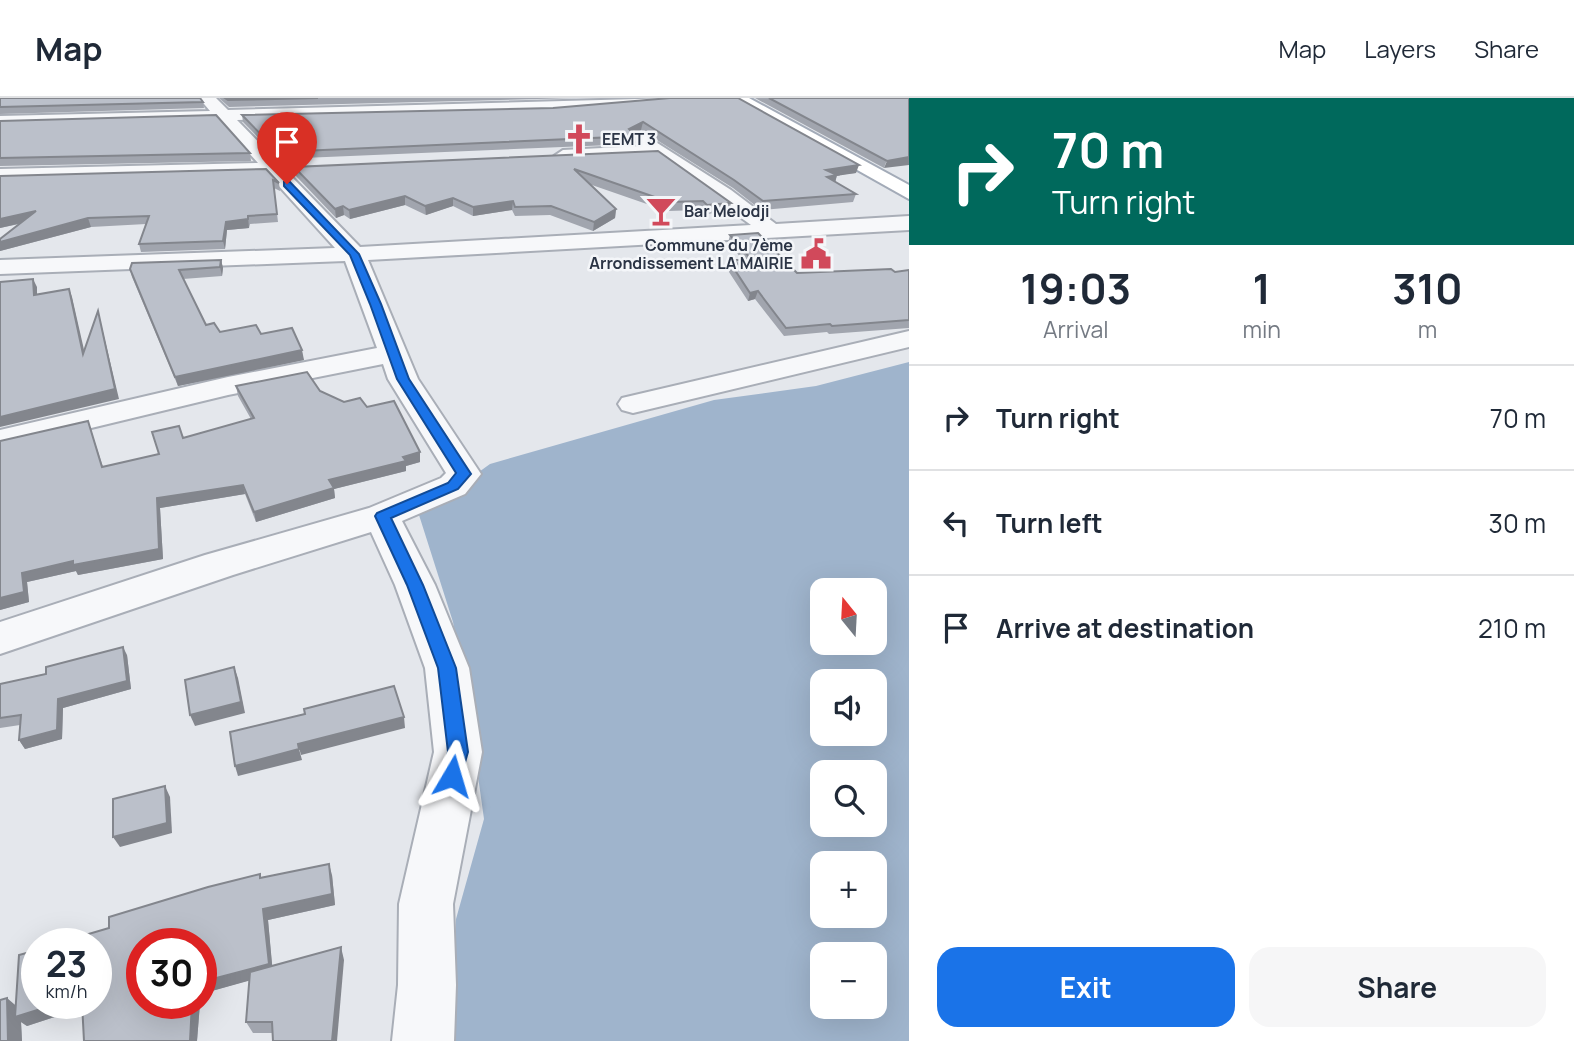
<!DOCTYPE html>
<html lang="en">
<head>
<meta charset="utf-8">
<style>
  :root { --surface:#fff; --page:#f6f6f7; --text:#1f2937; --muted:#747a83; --line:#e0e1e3; --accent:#1a73e8 }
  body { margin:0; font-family:Manrope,sans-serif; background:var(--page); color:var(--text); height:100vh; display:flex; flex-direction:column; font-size:26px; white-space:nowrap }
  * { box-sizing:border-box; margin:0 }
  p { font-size:23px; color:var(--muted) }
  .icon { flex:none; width:38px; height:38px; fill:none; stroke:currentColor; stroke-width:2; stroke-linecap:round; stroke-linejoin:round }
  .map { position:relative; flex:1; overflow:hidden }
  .panel { display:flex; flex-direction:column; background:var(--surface); width:665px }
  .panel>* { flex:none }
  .guide { background:#00695c; color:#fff; overflow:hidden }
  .needle { width:46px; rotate:342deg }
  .controls { position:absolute; left:810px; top:480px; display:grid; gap:14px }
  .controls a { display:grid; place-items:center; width:77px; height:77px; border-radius:14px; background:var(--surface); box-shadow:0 7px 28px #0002; font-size:35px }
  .speed { position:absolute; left:21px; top:830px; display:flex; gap:14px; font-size:35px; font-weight:700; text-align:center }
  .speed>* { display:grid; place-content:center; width:91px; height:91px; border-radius:50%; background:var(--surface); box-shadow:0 7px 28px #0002; line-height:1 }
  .speed small { font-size:18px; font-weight:400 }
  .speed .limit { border:10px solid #d22; background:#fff; color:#111 }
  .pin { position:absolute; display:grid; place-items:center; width:60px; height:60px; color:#fff; margin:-72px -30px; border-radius:50% 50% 50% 0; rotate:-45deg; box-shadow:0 0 7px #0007 }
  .pin .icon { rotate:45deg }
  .me { position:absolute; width:77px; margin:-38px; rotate:7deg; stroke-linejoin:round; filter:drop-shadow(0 0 5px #0008) }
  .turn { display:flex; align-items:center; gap:24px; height:147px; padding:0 28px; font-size:32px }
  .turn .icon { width:91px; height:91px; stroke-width:2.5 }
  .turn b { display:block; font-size:49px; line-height:60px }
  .eta { display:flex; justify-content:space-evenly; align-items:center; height:119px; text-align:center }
  .eta b { font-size:42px; font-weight:700; line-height:49px }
  .cta { display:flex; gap:14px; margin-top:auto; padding:14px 28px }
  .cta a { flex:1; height:80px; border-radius:21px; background:var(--accent); color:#fff; font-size:28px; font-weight:700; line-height:80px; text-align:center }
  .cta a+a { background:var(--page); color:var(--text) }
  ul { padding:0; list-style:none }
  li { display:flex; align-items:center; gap:21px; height:105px; padding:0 28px; border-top:2px solid var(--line) }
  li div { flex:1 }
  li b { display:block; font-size:26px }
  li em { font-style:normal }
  header { display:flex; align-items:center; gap:42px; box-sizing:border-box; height:98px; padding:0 35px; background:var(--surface); border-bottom:2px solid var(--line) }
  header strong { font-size:33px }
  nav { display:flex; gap:38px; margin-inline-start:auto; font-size:24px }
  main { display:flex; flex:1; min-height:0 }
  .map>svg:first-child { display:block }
  .water { fill:#9fb4cc; fill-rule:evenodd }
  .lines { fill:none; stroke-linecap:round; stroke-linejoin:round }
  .minor-casing { stroke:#a9aeb7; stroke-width:4 }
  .major-casing { stroke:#a3abb8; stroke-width:4 }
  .minor { fill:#f7f8fa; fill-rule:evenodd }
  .major { fill:#fff; fill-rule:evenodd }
  .wall { fill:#a1a5ae }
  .shaded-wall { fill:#83868d }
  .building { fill:#bbc0ca; stroke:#83868d; stroke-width:2 }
  .route { fill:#1a73e8; stroke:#114b97; stroke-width:2 }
  .labels { text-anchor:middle; stroke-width:5; stroke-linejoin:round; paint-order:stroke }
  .far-poi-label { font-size:16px; font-weight:bold; fill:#2b3445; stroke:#f4f6f9; text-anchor:start }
</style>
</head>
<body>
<header>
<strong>Map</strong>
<nav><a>Map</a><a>Layers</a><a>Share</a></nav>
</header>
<main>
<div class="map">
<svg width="909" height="943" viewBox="0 0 909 943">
  <rect width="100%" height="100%" fill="#e4e7ec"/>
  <path class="water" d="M909,264v679h-460l7,-122 28,-100 -18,-128 -13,-69 -34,-107 71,-51 224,-64 102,-14zM822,492h53v52h-53zM822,583h53v52h-53zM822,674h53v52h-53zM822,765h53v52h-53zM822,856h53v52h-53z"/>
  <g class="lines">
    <g class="minor-casing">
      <g id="minor">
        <path d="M199,0h17l12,12 447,-12 -8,5 -115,9 -315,8 41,42 19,2 3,4 -3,4 -8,2 71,73 391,-22 -94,-68 -94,5 -9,-6 9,-6 79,-4 -11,-9 9,-5 91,58 45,34 133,-8v14l-541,30 50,119 63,95 -16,20 -63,27 33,64 34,83 13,84 -29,152 3,81 -2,56h-62l6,-56 1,-81 35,-152 -9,-84 -30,-83 -24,-53 -138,43 -233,79v-32l205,-67 164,-47 72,-30 5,-5 -58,-94 -5,-15 -155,31 -228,55v-20l228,-53 149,-29 -32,-87 -345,13v-14l335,-12 -67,-74 -268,7v-12l258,-6 -39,-43 -219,6v-10l210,-5z"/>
        <path d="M909,233v16l-276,66 -11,-3 -4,-6 4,-6z"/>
      </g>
    </g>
    <g class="major-casing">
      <path id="major" d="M729,0h20l160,87v14z"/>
    </g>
    <use href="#minor" class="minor"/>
    <use href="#major" class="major"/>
  </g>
  <g class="wall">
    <path d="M0,0l203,4 1,6 -204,6z"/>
    <path d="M219,0h358l-348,9z"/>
    <path d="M755,0h154l-25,70z"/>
    <path d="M668,1l188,74 -19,2 -2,7 21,12 -3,8 -92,8 -28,-22 -92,-58 -7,4 2,2 -1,8 -356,15 -36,-37 -1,-7 311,-7z"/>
    <path d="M0,23l250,32 1,8 -251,5z"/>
    <path d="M658,53l73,52 -2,9 -24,2 -4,-4 -34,1 -78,-27 27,25 -1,9 -22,13 -43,-16 -35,1 -3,-6 -39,6 -20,-10 -27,9 -21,-10 -55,14 -6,-4 -8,3 -41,-43 -1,-8z"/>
    <path d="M266,71l13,14 1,8 -6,-3 4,34 -28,2 -1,4 -22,2 -2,19 -84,3 -2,-8 7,-20 -55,3 -91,24v-12l19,-15 -19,4v-52z"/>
    <path d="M730,137l67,38 98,-1 14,-2v58l-80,6 -2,-2 -43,4 -29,-37 -7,2 -19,-29 2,-8h3l1,-4h8l-15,-17z"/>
    <path d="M221,162l2,8 -1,8 -39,3 23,46 14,7 41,2 43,26 -126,26 -46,-109 -2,-8z"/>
    <path d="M236,288l84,5 24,11 23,5 53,55 -14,4v5l-72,18 1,9 -79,24 -11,-28 -85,14 3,51 -85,16 -2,-4 -49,11 2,20 -29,8v-169l88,-20 15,46 56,-13 24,-16 68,-19 -13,-23z"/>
    <path d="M127,557l4,34 -68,19 -1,31 -37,10 -6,-9 1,-15 -20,3v-44z"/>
    <path d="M332,777l3,30 -67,15 4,46 72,-6 -72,73h-19l-7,-11 4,-42 -49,14 -59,9h58l-3,38h-113l-2,-33 -55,18 -6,-4 1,19h-22l16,-35 93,-78 152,-51z"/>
  </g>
  <g class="shaded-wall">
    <path d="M643,24l-2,8 -13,7 1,-8z"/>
    <path d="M909,59v8l-25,3 3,-7z"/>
    <path d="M859,67l-3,8 -20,3 1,-1 -2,8 -11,2 2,-15z"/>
    <path d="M405,98v9l-55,14 -1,-9z"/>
    <path d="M453,100v8l-27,9 -1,-9z"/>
    <path d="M513,103l-1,9 -39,6v-9z"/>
    <path d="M343,108l1,9 -8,3 -1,-9z"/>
    <path d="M616,111l-1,9 -22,13 1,-9z"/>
    <path d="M36,113l3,8 -39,9v-9z"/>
    <path d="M248,118l1,12 -22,2 -2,19 -2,-8 3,-19z"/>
    <path d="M88,120l3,9 -91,24v-9z"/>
    <path d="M221,162l2,8 -1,8 -2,-9z"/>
    <path d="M33,181l4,8v16l-3,-8z"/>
    <path d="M69,191l3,8 15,66 -4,-9z"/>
    <path d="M758,193l-3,8 -7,2 2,-8z"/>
    <path d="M98,213l21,88 -119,28v-10l115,-28z"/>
    <path d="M302,252l2,10 -126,26 -3,-9z"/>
    <path d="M420,354v10l-14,4v5l-72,18 1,9 -79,24 -2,-10 75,-32z"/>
    <path d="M243,387l2,9 -85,14 3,51 -85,16 -2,-4 -49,11 2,20 -29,8v-12l22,-25 135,-75z"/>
    <path d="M123,549l4,8 4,34 -68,19 -1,31 -37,10 -6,-9 39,-41z"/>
    <path d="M234,569l4,11 7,35 -50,13 -5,-11z"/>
    <path d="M404,619l1,11 -104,27 -3,-11z"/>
    <path d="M299,651l3,11 -64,16 -3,-10z"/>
    <path d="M165,688l5,11 2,36 -52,14 -7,-10z"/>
    <path d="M329,766l3,11 3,30 -67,15 5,54 -72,20v-12l62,-73z"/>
    <path d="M341,849l3,13 -7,81h-5z"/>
    <path d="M7,900l14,12 39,-7h29l2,2 -64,21 -6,-4 1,19h-14z"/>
    <path d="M192,905h8l-3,38h-7z"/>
  </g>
  <g class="building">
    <path d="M0,0h200l3,4 -203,5z"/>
    <path d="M225,0h93l-90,2z"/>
    <path d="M670,0h68l121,67 -33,5 11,5 -10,2 29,17 -93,7 -29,-21 -91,-58 -14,7 7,7 -358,16 -36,-37 311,-7z"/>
    <path d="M769,0h140v59l-22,4z"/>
    <path d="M216,17l34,38 -250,5v-37z"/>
    <path d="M658,53l73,52 -24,2 -4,-4 -34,1 -95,-33 42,40 -22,13 -43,-16 -36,1 -2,-6 -40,6 -20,-9 -28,8 -20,-10 -56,14 -6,-4 -8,3 -41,-42z"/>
    <path d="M266,71l13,14 -6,-3 4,34 -29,2v3l-22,3 -3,19 -84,3 10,-28 -61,2 -88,24v-3l36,-28 -36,8v-43z"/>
    <path d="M758,135l39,40 94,-4 4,3 14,-2v50l-77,6 -2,-2 -44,4 -28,-37 -8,2 -19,-29h6l-2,-4h17l-22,-25z"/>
    <path d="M221,162l-1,7 -41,3 27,55 8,-2 6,9 36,-7 5,9 31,-6 10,22 -127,27 -45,-108 2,-6z"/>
    <path d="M33,181l1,16 35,-6 14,65 15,-43 17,78 -115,28v-135z"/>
    <path d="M307,274l13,19 24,11 16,-4 7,9 27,-6 26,51 -17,5 3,4 -77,19 5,8 -80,24 -11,-27 -86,13 2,51 -86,16v-4l-51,12 2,19 -24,6v-157l88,-20 14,46 57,-13 -7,-22 27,-6 4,12 71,-20 -18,-32z"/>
    <path d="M123,549l4,34 -69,18 -1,31 -38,10 2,-25 -21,3v-34l46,-10v-7z"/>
    <path d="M234,569l7,35 -51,13 -5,-35z"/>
    <path d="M394,588l10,31 -106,27 1,5 -64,17 -5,-34 75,-18 -1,-5z"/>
    <path d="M165,688l2,37 -54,14v-38z"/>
    <path d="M329,766l3,30 -69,15 6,55 -68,18v-39h-59v60h50l-2,38h-106l-2,-38h14v-60h-38l51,-15v-11l99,-30 52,-13v4z"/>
    <path d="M341,849l-9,94h-59l-1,-19h-26l4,-50z"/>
    <path d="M37,852v53h23l-45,14 4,-62z"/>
    <path d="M7,900l1,43h-8v-41z"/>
  </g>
  <path class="route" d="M284,84h6l69,72 22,50 28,75 62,95 -13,15 -67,29 32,67 33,83 12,84 -9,31 -7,2 -7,-2 -3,-7 6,-24 -10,-84 -31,-83 -32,-69 2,-3 71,-30 8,-10 -59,-94 -27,-75 -20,-49 -66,-69z"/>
  <defs>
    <g id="church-bare" transform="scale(2.415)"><path d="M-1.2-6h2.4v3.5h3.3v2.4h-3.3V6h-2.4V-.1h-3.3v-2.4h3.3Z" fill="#d1495b" stroke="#f4f6f9" stroke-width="2.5" paint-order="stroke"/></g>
    <g id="bar-bare" transform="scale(2.415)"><path d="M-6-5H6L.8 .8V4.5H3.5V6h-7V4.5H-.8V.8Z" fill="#d1495b" stroke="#f4f6f9" stroke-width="2.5" paint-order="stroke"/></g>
    <g id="civic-bare" transform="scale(2.415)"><path d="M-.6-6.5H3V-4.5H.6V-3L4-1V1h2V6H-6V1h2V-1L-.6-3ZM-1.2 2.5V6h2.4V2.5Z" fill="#d1495b" stroke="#f4f6f9" stroke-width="2.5" paint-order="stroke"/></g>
  </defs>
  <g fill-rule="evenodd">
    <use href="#church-bare" x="579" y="41"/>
    <use href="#bar-bare" x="661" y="113"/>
    <use href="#civic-bare" x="816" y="156"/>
  </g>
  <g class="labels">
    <g class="far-poi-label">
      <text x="602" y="47">EEMT 3</text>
      <text x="684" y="119">Bar Melodji</text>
      <text x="793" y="153" text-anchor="end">Commune du 7ème<tspan x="793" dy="18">Arrondissement LA MAIRIE</tspan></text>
    </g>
  </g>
</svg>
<div class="controls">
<a><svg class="needle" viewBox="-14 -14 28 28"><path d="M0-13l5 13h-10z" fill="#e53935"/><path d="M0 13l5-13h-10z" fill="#747a83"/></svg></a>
<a><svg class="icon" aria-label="sound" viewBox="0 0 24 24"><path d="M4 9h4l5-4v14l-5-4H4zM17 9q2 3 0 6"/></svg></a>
<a><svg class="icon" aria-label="search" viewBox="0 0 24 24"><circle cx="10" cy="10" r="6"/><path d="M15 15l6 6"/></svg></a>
<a>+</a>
<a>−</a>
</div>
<div class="speed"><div>23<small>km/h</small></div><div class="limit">30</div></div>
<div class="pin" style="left:287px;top:86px;background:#d93025"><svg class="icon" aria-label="arrive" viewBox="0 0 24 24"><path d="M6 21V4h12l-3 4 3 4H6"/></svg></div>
<svg class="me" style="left:452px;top:678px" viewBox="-20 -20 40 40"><path d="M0-17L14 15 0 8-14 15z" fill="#1a73e8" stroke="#fff" stroke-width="4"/></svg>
</div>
<section class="panel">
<div class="guide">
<div class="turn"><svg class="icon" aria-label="right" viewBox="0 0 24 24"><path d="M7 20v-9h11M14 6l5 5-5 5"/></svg><div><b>70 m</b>Turn right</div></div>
</div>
<div class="eta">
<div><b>19:03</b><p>Arrival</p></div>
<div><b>1</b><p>min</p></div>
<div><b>310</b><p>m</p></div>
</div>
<ul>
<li><svg class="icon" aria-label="right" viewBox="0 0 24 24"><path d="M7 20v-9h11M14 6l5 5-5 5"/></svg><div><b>Turn right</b></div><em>70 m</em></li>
<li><svg class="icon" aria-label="left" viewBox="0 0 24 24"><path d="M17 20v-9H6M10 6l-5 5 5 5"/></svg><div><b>Turn left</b></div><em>30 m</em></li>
<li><svg class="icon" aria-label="arrive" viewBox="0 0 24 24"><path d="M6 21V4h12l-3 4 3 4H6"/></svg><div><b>Arrive at destination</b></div><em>210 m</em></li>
</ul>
<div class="cta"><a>Exit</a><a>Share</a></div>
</section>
</main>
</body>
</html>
